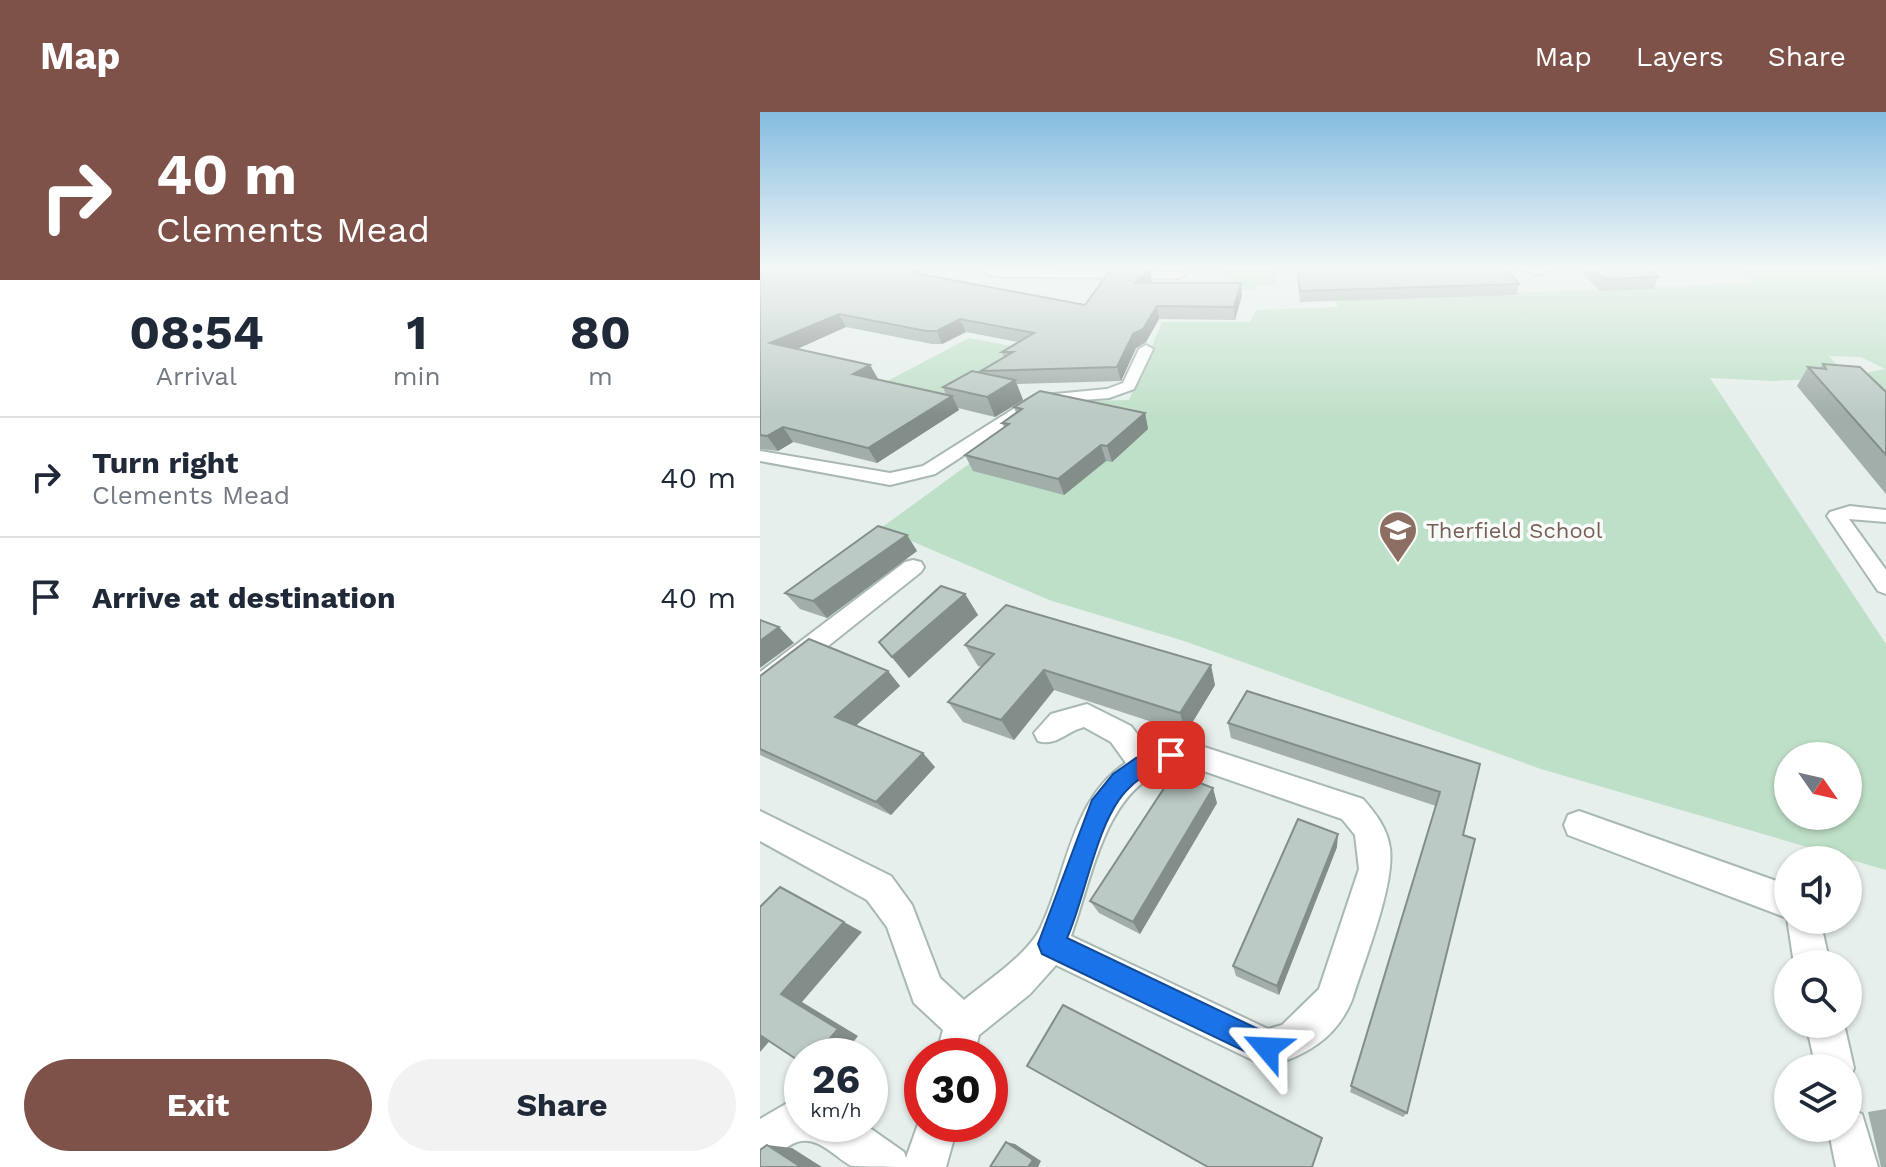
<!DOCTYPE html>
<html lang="en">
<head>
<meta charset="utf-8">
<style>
  :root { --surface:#fff; --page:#f2f2f3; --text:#1f2937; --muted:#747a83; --line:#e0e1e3; --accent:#7f5249 }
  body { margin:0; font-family:"Work Sans",sans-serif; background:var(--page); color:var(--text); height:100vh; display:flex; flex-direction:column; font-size:30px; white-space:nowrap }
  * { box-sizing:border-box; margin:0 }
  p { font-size:26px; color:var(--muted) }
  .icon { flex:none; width:44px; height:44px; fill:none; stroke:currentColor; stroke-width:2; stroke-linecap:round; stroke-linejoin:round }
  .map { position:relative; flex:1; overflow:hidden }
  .details { display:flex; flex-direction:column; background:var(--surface); width:760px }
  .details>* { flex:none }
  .hud { background:#7f5249; color:#fff; overflow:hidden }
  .needle { width:52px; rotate:124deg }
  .controls { position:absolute; left:1014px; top:630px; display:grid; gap:16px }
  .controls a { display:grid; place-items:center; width:88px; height:88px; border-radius:50%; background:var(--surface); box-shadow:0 2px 6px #0004; font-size:40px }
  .speed { position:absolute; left:24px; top:926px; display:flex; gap:16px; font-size:40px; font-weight:700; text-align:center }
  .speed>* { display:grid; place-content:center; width:104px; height:104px; border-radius:50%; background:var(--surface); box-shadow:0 2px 6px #0004; line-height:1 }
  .speed small { font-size:20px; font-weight:400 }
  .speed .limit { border:12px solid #d22; background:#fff; color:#111 }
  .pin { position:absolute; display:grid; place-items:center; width:68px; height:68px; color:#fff; margin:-34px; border-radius:16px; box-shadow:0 4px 12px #0006 }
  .me { position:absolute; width:88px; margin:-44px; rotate:296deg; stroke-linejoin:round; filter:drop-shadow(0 0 6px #0008) }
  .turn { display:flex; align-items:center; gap:28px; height:168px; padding:0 24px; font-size:36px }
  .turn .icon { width:104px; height:104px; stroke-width:2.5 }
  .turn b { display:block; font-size:56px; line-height:68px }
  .eta { display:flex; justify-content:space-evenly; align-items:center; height:136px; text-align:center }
  .eta b { font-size:48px; font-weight:700; line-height:56px }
  .primary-button { display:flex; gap:16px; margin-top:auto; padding:16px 24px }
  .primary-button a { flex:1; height:92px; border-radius:48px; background:var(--accent); color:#fff; font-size:32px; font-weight:700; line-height:92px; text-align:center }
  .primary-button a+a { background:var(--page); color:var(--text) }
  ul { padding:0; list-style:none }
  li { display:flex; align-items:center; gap:24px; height:120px; padding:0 24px; border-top:2px solid var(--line) }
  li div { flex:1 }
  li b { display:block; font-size:30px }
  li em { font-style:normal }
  header { display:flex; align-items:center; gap:48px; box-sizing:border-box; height:112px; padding:0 40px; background:var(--accent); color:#fff }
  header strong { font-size:38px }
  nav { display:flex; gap:44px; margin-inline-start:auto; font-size:28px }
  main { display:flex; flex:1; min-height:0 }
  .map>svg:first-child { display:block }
  .green { fill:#bfe0c8; fill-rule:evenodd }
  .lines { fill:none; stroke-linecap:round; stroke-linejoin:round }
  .stream { stroke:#8ec9d4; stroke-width:4 }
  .minor-casing { stroke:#a8b8b2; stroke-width:4 }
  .minor { fill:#fff; fill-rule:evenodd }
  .wall { fill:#a1aea9; fill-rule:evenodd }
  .shaded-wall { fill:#838d89 }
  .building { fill:#bbcac4; stroke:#838d89; stroke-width:2 }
  .route { fill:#1a73e8; stroke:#114b97; stroke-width:2 }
  .labels { text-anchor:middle; stroke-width:7; stroke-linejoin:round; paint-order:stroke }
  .education-label { font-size:22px; fill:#785e54; stroke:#f7fbf9; text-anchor:start }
</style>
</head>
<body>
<header>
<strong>Map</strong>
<nav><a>Map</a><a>Layers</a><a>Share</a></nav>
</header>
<main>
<section class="details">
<div class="hud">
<div class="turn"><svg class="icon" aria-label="right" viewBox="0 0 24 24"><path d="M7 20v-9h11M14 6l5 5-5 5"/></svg><div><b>40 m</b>Clements Mead</div></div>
</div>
<div class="eta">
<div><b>08:54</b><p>Arrival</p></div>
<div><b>1</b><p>min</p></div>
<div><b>80</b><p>m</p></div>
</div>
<ul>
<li><svg class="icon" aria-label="right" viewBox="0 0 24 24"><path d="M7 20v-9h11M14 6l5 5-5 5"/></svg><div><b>Turn right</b><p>Clements Mead</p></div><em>40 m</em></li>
<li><svg class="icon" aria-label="arrive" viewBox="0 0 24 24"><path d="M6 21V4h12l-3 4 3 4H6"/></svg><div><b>Arrive at destination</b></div><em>40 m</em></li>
</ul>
<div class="primary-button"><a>Exit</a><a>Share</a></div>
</section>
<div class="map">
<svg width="1126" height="1055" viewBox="0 0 1126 1055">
  <rect width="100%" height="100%" fill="#e6efeb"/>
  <g class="green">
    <path d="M467,156h51l-4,1 3,16h-21l-1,6 -17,-1 -16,-16z"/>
    <path d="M976,156h150v124l-35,-16 34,-7 -24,-12 -32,-1 19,21 -74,4 -64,-3 176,266v226l-345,-101 -357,-128 -135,-41 -168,-72 173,-126 75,-2 33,-78h88l6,-12 82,-3 -3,-7 424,-17zM1028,644h60v60h-60z"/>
    <path d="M209,226l63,12 -86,52 -68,-16z"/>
  </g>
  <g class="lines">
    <path class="stream" d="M1119,156l7,2"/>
    <g class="minor-casing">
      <g id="minor">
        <path d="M222,156l197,4 6,3 -6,3 -173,-1 -18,-2z"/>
        <path d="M758,156h37l-16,7z"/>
        <path d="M386,233l7,4 -19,40 -25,9 -65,5 -109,71 -45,11 -130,-24v-10l130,22 33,-7 111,-70 73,-7 16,-6 16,-34z"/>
        <path d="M1090,394l36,4v12l-37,-3 37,51v24l-8,-3 -51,-75 3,-4z"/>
        <path d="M153,448l8,2 3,5 -3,5 -152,121 -9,3v-24l145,-110z"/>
        <path d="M327,592l44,22 19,25 45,-7 168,55c13,15 24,29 27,49 5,37 -26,113 -38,152 -16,39 -47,56 -85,67l-211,-102 -26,29 -51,41 -5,21h-38l7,-26 -29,-27 -27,-76 -20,-27 -107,-59v-30l131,65 21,29 28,73 24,22c23,-19 63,-45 76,-71 27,-55 31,-130 86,-166l-15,-21 -27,-15c-17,4 -28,20 -46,14l-4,-8 17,-19zM435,656l147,51 13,16 4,34 -40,120 -37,36 -14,4 -197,-93c19,-50 34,-147 93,-164 9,-3 21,-3 31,-4z"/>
        <path d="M819,699l209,74v35h32l10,44h-36l-7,-46 -219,-83 -4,-10 4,-10z"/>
        <path d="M1046,912h38l10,44 -5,14 -1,-14h-32z"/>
        <path d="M31,989l11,1v22h62l40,28 2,6 16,-45v11h36l-12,43c-19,0 -81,0 -94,-1 -17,-8 -33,-31 -55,-24 -12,4 -24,17 -37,23v-46z"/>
        <path d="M1088,996l14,6 16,53h-42l-8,-39h20z"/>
      </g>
    </g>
    <use href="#minor" class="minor"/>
  </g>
  <g class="wall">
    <path d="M0,156h161v6l164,31 65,-36 2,12 -2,2h91l1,12 -7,25 -76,-1 -13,23 -10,6 -15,33 -104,3 6,16 -28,17 -37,-9 1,2 -82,53 -84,-21 -15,9 -18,-2zM86,215l86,17h10l24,-12 52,10 -16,10 2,6 -23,13 1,2 -39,14 3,8 -68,-16 -8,-14 -73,-16z"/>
    <path d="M537,156l222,16 -2,11 -217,7z"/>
    <path d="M817,156h70l11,9 -4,12 -54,2z"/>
    <path d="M1063,252l63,28v102l-89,-108 11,-19 12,1z"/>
    <path d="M254,295l131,6 3,16 -36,33 -6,-1 -42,34 -91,-24 -8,-16 39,-28 -2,-4 14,-10z"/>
    <path d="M147,423l10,16 -90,67 -27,-9 -15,-16z"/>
    <path d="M205,482l13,21 -69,63 -30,-36z"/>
    <path d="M205,533l250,40 -29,48 -132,-43 -40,50 -51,-18 -15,-20 34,-35 -4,-1z"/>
    <path d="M128,559l12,15 -44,39 79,42 -44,48 -131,-60v-79z"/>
    <path d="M468,611l252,41 -17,71 -56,278 -4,4 -53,-25 86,-286 -205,-68z"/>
    <path d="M457,691l-77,131 -41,-21 -9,-12z"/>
    <path d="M577,735l-58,148 -43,-19 -3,-10z"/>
    <path d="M1126,997v58h-5l-13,-55z"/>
  </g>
  <g class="shaded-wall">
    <path d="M155,156h6l-1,17 -6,-12z"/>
    <path d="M390,157l2,12 -14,14 -3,-12z"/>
    <path d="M481,171l1,12 -7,25 -1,-13z"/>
    <path d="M397,194l2,13 -13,23 -10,6 -15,33 -4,-14 16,-33z"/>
    <path d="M79,202l7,13 -67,30 -9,-14z"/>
    <path d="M200,207l6,13 -24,12 -5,-13z"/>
    <path d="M110,253l8,14 -25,-5z"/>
    <path d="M255,268l8,20 -28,17 -8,-20z"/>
    <path d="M192,284l7,14 -82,53 -9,-15z"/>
    <path d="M385,301l3,16 -36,33 -5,-16z"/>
    <path d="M23,315l10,15 -15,9 -11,-15z"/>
    <path d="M341,333l5,16 -42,34 -6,-16z"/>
    <path d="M147,423l10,16 -90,67 -14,-17z"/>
    <path d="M205,482l13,21 -69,63 -17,-21z"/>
    <path d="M19,515l15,16 -34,25v-27z"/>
    <path d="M451,553l4,20 -29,48 -6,-20z"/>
    <path d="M284,558l10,20 -40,50 -13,-20z"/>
    <path d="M128,559l12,15 -50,45 -15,-14z"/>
    <path d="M163,641l12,14 -44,48 -15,-13z"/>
    <path d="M453,676l4,15 -77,131 -7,-12z"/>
    <path d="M578,722l-1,13 -58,148 -2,-9z"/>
    <path d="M84,810l18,10 -60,70 56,34 -16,20h-27l-34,-62z"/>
    <path d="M0,919l14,5 -14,16z"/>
    <path d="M246,1030l9,2 26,17 -3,6h-10z"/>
    <path d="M7,1033l25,3 30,19h-21z"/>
  </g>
  <g class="building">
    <path d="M0,156h155l-1,5 171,32 26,-36h39l-15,14h106l-7,24 -77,-1 -14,23 -10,5 -16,33 -136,4 32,-19h-11l32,-19 -74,-14 -23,12h-11l-87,-17 -69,29 100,22 -17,9 99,22 -84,52 -85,-21 -16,9 -7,-1z"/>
    <path d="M537,156h208l14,16 -219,7z"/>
    <path d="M832,156h55l11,9 -54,2z"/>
    <path d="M1063,252l37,3 26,25v63l-78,-88 18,2z"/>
    <path d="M212,259l43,9 -28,17 -44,-10z"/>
    <path d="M280,279l105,22 -38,33 -6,-1 -43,34 -93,-24 44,-31 -7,-1 20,-14 -8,-2z"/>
    <path d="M118,414l29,9 -94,66 -28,-8z"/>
    <path d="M181,474l24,8 -73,63 -13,-15z"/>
    <path d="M246,493l205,60 -31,48 -136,-43 -43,50 -53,-18 46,-48 -29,-9z"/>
    <path d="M0,508l19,7 -19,14z"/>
    <path d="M49,527l79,32 -53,46 88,36 -47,49 -116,-53v-73z"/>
    <path d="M487,579l233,73 -17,71 12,4 -68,274 -56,-27 89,-294 -212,-69z"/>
    <path d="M414,661l39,15 -80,134 -43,-21z"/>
    <path d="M538,707l40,15 -61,152 -44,-20z"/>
    <path d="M20,775l64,35 -63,72 57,35 -23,27h-13v7l-42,-28v-128z"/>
    <path d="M303,893l259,133 -10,29h-104l-181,-101z"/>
    <path d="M246,1030l27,18 -5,7h-38z"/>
    <path d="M7,1033l34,22h-41v-17z"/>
  </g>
  <linearGradient id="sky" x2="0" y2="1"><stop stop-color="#84bce0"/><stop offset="0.51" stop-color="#f4f8f6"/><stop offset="1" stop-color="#f4f8f6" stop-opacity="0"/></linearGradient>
  <rect width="1126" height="304" fill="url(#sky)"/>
  <path class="route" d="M411,634l8,2 3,7 -3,7c-18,6 -37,12 -50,26 -32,30 -43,108 -62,150l210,100 4,10 -4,10 -10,4 -225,-108 -4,-10 54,-144 21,-26 23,-16z"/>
  <defs>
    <g id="school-pin" transform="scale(2)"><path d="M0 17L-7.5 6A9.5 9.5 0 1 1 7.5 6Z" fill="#8d6e63" stroke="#f7fbf9"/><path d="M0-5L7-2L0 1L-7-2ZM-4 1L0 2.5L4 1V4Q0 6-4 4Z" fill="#fff"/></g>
  </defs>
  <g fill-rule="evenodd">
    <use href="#school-pin" x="638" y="418"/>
  </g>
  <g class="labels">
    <g class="education-label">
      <text x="666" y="426">Therfield School</text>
    </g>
  </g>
</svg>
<div class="controls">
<a><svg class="needle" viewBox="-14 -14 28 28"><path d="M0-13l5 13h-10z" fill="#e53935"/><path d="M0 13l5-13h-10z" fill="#747a83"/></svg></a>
<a><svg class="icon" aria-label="sound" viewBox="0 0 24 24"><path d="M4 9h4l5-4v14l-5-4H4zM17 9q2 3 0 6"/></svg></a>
<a><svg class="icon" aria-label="search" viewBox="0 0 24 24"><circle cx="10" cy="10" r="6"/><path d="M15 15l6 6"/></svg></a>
<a><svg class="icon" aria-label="layers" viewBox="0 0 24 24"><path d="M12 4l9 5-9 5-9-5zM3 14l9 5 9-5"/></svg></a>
</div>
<div class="speed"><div>26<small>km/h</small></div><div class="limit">30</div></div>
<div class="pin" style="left:411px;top:643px;background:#d93025"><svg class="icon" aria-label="arrive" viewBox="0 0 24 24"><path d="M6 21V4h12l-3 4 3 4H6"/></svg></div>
<svg class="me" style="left:507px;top:936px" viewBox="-20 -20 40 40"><path d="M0-17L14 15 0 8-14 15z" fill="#1a73e8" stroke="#fff" stroke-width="4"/></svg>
</div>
</main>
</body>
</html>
